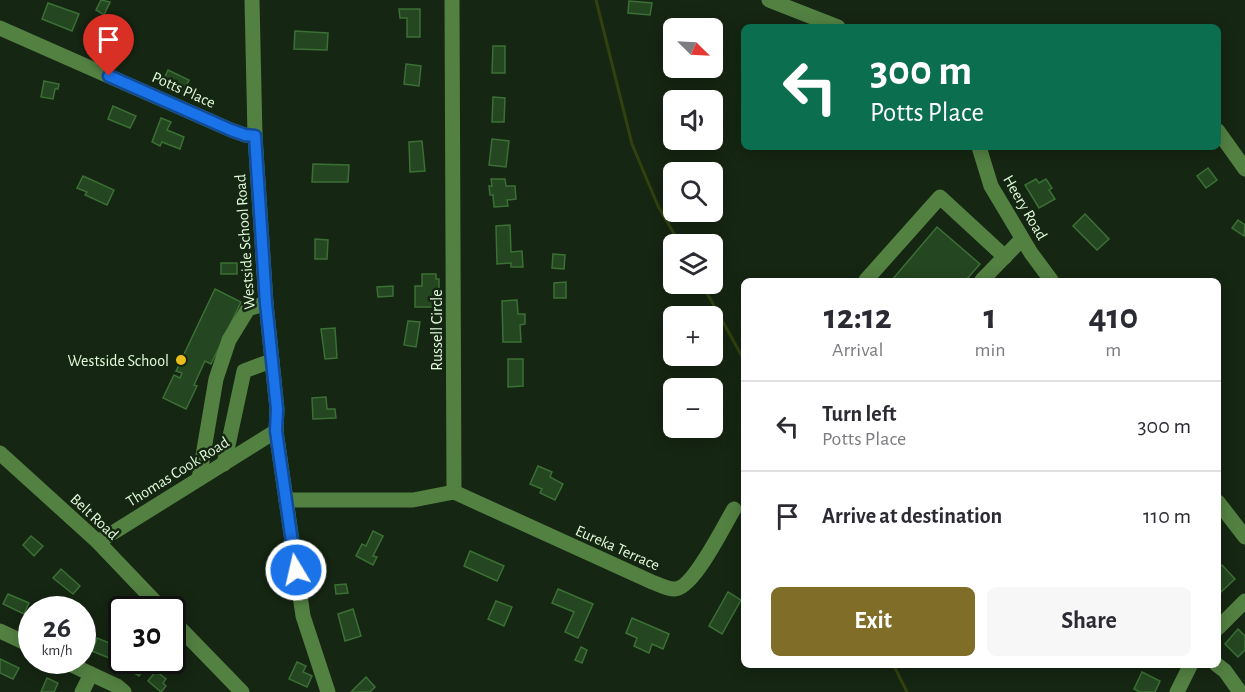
<!DOCTYPE html>
<html lang="en">
<head>
<meta charset="utf-8">
<style>
  :root { --surface:#fff; --page:#f7f7f7; --text:#2b2b33; --muted:#7c7c81; --line:#e1e1e2; --accent:#806e28 }
  body { margin:0; font-family:"Alegreya Sans",sans-serif; background:var(--page); color:var(--text); height:100vh; display:flex; flex-direction:column; font-size:22px; white-space:nowrap }
  * { box-sizing:border-box; margin:0 }
  p { font-size:20px; color:var(--muted) }
  .icon { flex:none; width:33px; height:33px; fill:none; stroke:currentColor; stroke-width:2; stroke-linecap:round; stroke-linejoin:round }
  .map { position:relative; flex:1; overflow:hidden }
  .details { position:absolute; left:741px; top:278px; width:480px; height:390px; display:flex; flex-direction:column; background:var(--surface); border-radius:9px; box-shadow:0 3px 15px #0003 }
  .details>* { flex:none }
  .banner { position:absolute; left:741px; top:24px; width:480px; height:126px; border-radius:9px; box-shadow:0 3px 15px #0003; background:#0b6e4f; color:#fff; overflow:hidden }
  .needle { width:39px; rotate:114deg }
  .fabs { position:absolute; left:663px; top:18px; display:grid; gap:12px }
  .fabs a { display:grid; place-items:center; width:60px; height:60px; border-radius:9px; background:var(--surface); box-shadow:0 3px 15px #0003; font-size:30px }
  .speed { position:absolute; left:18px; top:596px; display:flex; gap:12px; font-size:30px; font-weight:700; text-align:center }
  .speed>* { display:grid; place-content:center; width:78px; height:78px; border-radius:50%; background:var(--surface); box-shadow:0 3px 15px #0003; line-height:1 }
  .speed small { font-size:15px; font-weight:400 }
  .speed .limit { border:3px solid #111; border-radius:9px; background:#fff; color:#111 }
  .pin { position:absolute; display:grid; place-items:center; width:51px; height:51px; color:#fff; margin:-62px -26px; border-radius:50% 50% 50% 0; rotate:-45deg; box-shadow:0 0 6px #0007 }
  .pin .icon { rotate:45deg }
  .me { position:absolute; width:66px; margin:-33px; rotate:351deg; stroke-linejoin:round; filter:drop-shadow(0 0 4px #0008) }
  .turn { display:flex; align-items:center; gap:21px; height:126px; padding:0 30px; font-size:27px }
  .turn .icon { width:78px; height:78px; stroke-width:2.5 }
  .turn b { display:block; font-size:42px; line-height:51px }
  .eta { display:flex; justify-content:space-evenly; align-items:center; height:102px; text-align:center }
  .eta b { font-size:36px; font-weight:700; line-height:42px }
  .action { display:flex; gap:12px; margin-top:auto; padding:12px 30px }
  .action a { flex:1; height:69px; border-radius:9px; background:var(--accent); color:#fff; font-size:24px; font-weight:700; line-height:69px; text-align:center }
  .action a+a { background:var(--page); color:var(--text) }
  ul { padding:0; list-style:none }
  li { display:flex; align-items:center; gap:18px; height:90px; padding:0 30px; border-top:2px solid var(--line) }
  li div { flex:1 }
  li b { display:block; font-size:22px }
  li em { font-style:normal }
  .map>svg:first-child { display:block }
  .lines { fill:none; stroke-linecap:round; stroke-linejoin:round }
  .stream { stroke:#314210; stroke-width:3 }
  .building { fill:#244620; stroke:#3b6f35; stroke-width:1.5 }
  .minor { stroke:#538142; stroke-width:15 }
  .route-casing { stroke:#114b97; stroke-width:15 }
  .route { stroke:#1a73e8; stroke-width:10 }
  .poi-dot { fill:#e8bf1b; stroke:#152612; stroke-width:2 }
  .labels { text-anchor:middle; stroke-width:5; stroke-linejoin:round; paint-order:stroke }
  .street-label { font-size:16px; fill:#e1fbdb; stroke:#152612 }
  .poi-label { font-size:16px; fill:#e1fbdb; stroke:#152612; text-anchor:end }
</style>
</head>
<body>
<div class="map">
<svg width="1245" height="692" viewBox="0 0 1245 692">
  <rect width="100%" height="100%" fill="#152612"/>
  <g class="lines">
    <g class="stream">
      <path d="M596,0l36,144 26,62 22,38"/>
      <path d="M702,284l42,76"/>
      <path d="M893,664l14,28"/>
    </g>
  </g>
  <g class="building">
    <path d="M101,0l9,2 -6,13 -8,-5z"/>
    <path d="M629,1l23,2 -2,12 -22,-2z"/>
    <path d="M48,3l31,11 -7,17 -30,-12z"/>
    <path d="M399,9h21v28h-13v-19h-7z"/>
    <path d="M98,28l9,3 -1,4 12,5 -5,13 -22,-8z"/>
    <path d="M295,31l33,2 -1,17 -33,-1z"/>
    <path d="M493,46h12v27h-13z"/>
    <path d="M406,64l15,2 -2,20 -15,-2z"/>
    <path d="M168,70l21,10 -6,13 -21,-10z"/>
    <path d="M44,81l15,3 -1,5h-3l-2,10 -12,-2z"/>
    <path d="M493,97l12,1 -1,24h-12z"/>
    <path d="M113,106l23,10 -6,12 -22,-9z"/>
    <path d="M161,118l10,4 -4,8 17,7 -4,12 -18,-7 -2,4 -8,-4z"/>
    <path d="M492,139l17,2 -3,26 -17,-2z"/>
    <path d="M422,141l3,30 -15,1 -1,-30z"/>
    <path d="M313,164l36,1 -1,17h-36z"/>
    <path d="M1208,168l9,12 -11,8 -9,-12z"/>
    <path d="M83,176l31,14 -7,15 -22,-10 2,-3 -10,-4z"/>
    <path d="M491,179h14l1,7h9l1,13 -9,1 1,6 -14,1 -1,-12h-3l-1,-9h3z"/>
    <path d="M1036,179l3,4 7,-4 6,9 -3,2 6,9 -16,9 -14,-23z"/>
    <path d="M1085,214l24,25 -12,11 -24,-24z"/>
    <path d="M1238,220l7,5 -1,11 -12,-8z"/>
    <path d="M510,225l1,27 11,-1 1,16h-12v-4l-14,1 -1,-38z"/>
    <path d="M937,227l43,37 -14,16 -7,-1 -1,1h-66z"/>
    <path d="M315,239l13,1 -1,19h-12z"/>
    <path d="M553,254l12,1 -1,14 -12,-1z"/>
    <rect x="221" y="263" width="16" height="11"/>
    <path d="M422,274h14v5h3v10h-2v18h-22v-21h7z"/>
    <path d="M566,282v16h-12v-15z"/>
    <path d="M393,286v10l-15,1 -1,-10z"/>
    <path d="M215,289l26,13 -30,62 -6,-3 -11,24 3,1 -11,23 -23,-11 11,-23 6,3 2,-5 -6,-2z"/>
    <path d="M517,300l1,14h7v10l-5,1 1,17h-18l-1,-41z"/>
    <path d="M408,321l12,1 -4,25 -12,-2z"/>
    <path d="M335,328l2,30 -12,1 -4,-30z"/>
    <path d="M508,359h15v27l-15,1z"/>
    <path d="M326,397l1,12h8l1,9 -23,1 -1,-21z"/>
    <path d="M538,466l14,6 -2,5 13,7 -8,16 -15,-7 2,-4 -12,-5z"/>
    <path d="M373,531l10,5 -10,20 4,1 -4,8 -17,-9 6,-12 4,2z"/>
    <path d="M31,536l12,10 -9,10 -11,-11z"/>
    <path d="M470,551l34,15 -7,15 -33,-15z"/>
    <path d="M1222,565l13,14 -14,13 -3,-3v-21z"/>
    <path d="M61,569l19,17 -7,8 -20,-16z"/>
    <path d="M346,584l2,9 -12,1 -1,-9z"/>
    <path d="M558,589l35,15 -15,34 -13,-6 9,-20 -22,-9z"/>
    <path d="M728,592l13,8 -19,34 -13,-8z"/>
    <path d="M8,594l21,9 -5,11 -21,-10z"/>
    <path d="M496,601l16,6 -8,19 -16,-7z"/>
    <path d="M353,609l8,27 -16,5 -7,-27z"/>
    <path d="M632,618l37,16 -6,15 -11,-5 -3,9 -15,-7 3,-8 -11,-5z"/>
    <path d="M1238,629l7,7v14l-7,7 -13,-13z"/>
    <path d="M97,638l22,9 -5,13 -22,-9z"/>
    <path d="M581,647l6,3 -5,13 -7,-3z"/>
    <path d="M0,659l19,9 -6,11 -13,-6z"/>
    <path d="M123,660h16l7,5 -7,11 -19,-12z"/>
    <path d="M297,662l9,4 -3,6 9,4 -5,11 -18,-8z"/>
    <path d="M156,671l10,8 -3,4 3,3 -5,6 -13,-11z"/>
    <path d="M1142,672l18,9 -5,11h-15l-6,-3z"/>
    <path d="M366,677l9,10 -5,5h-19z"/>
    <path d="M47,678l11,5 -4,9h-13z"/>
  </g>
  <g class="lines">
    <g class="minor">
      <path d="M252,0l3,136 11,167 11,106 -1,22 27,185 25,76"/>
      <path d="M452,0l2,492"/>
      <path d="M769,0l69,27"/>
      <path d="M0,28l231,102 14,5 10,1"/>
      <path d="M1218,131l27,38"/>
      <path d="M979,147l12,39 40,67 20,27"/>
      <path d="M866,280l74,-83 65,60"/>
      <path d="M982,280l40,-41"/>
      <path d="M0,453l98,89 64,67"/>
      <path d="M224,464l20,-93 27,-10"/>
      <path d="M199,479l17,-100 13,-39 19,-31 18,-6"/>
      <path d="M454,492l198,90c6,2 15,7 22,7 19,1 50,-64 60,-80"/>
      <path d="M286,500h127l41,-8"/>
      <path d="M1218,502l27,35"/>
      <path d="M98,542l178,-111"/>
      <path d="M172,620l70,72"/>
      <path d="M1218,628l27,-27"/>
      <path d="M0,631l32,15"/>
      <path d="M61,660l56,26 7,6"/>
      <path d="M1216,664l9,7 15,21"/>
      <path d="M82,692l9,-18"/>
      <path d="M1177,692l14,-28"/>
    </g>
  </g>
  <g class="lines">
    <g class="route-casing">
      <path id="route" d="M109,76l122,54 14,5 10,1 11,167 11,106 -1,22 20,139"/>
    </g>
    <use href="#route" class="route"/>
  </g>
  <circle class="poi-dot" cx="181" cy="360" r="6"/>
  <g class="labels">
    <g class="street-label">
      <text transform="translate(184 89) rotate(24)" y="6">Potts Place</text>
      <text transform="translate(1026 207) rotate(60)" y="6">Heery Road</text>
      <text transform="translate(244 242) rotate(-94)" y="6">Westside School Road</text>
      <text transform="translate(436 330) rotate(-90)" y="6">Russell Circle</text>
      <text transform="translate(177 471) rotate(-32)" y="6">Thomas Cook Road</text>
      <text transform="translate(95 516) rotate(43)" y="6">Belt Road</text>
      <text transform="translate(618 547) rotate(24)" y="6">Eureka Terrace</text>
    </g>
    <g class="poi-label">
      <text x="169" y="366">Westside School</text>
    </g>
  </g>
</svg>
<div class="fabs">
<a><svg class="needle" viewBox="-14 -14 28 28"><path d="M0-13l5 13h-10z" fill="#e53935"/><path d="M0 13l5-13h-10z" fill="#7c7c81"/></svg></a>
<a><svg class="icon" aria-label="sound" viewBox="0 0 24 24"><path d="M4 9h4l5-4v14l-5-4H4zM17 9q2 3 0 6"/></svg></a>
<a><svg class="icon" aria-label="search" viewBox="0 0 24 24"><circle cx="10" cy="10" r="6"/><path d="M15 15l6 6"/></svg></a>
<a><svg class="icon" aria-label="layers" viewBox="0 0 24 24"><path d="M12 4l9 5-9 5-9-5zM3 14l9 5 9-5"/></svg></a>
<a>+</a>
<a>−</a>
</div>
<div class="speed"><div>26<small>km/h</small></div><div class="limit">30</div></div>
<div class="pin" style="left:109px;top:76px;background:#d93025"><svg class="icon" aria-label="arrive" viewBox="0 0 24 24"><path d="M6 21V4h12l-3 4 3 4H6"/></svg></div>
<svg class="me" style="left:296px;top:570px" viewBox="-20 -20 40 40"><circle r="17" fill="#1a73e8" stroke="#fff" stroke-width="3"/><path d="M0-11L8 9 0 5-8 9z" fill="#fff"/></svg>
<div class="banner">
<div class="turn"><svg class="icon" aria-label="left" viewBox="0 0 24 24"><path d="M17 20v-9H6M10 6l-5 5 5 5"/></svg><div><b>300 m</b>Potts Place</div></div>
</div>
<section class="details">
<div class="eta">
<div><b>12:12</b><p>Arrival</p></div>
<div><b>1</b><p>min</p></div>
<div><b>410</b><p>m</p></div>
</div>
<ul>
<li><svg class="icon" aria-label="left" viewBox="0 0 24 24"><path d="M17 20v-9H6M10 6l-5 5 5 5"/></svg><div><b>Turn left</b><p>Potts Place</p></div><em>300 m</em></li>
<li><svg class="icon" aria-label="arrive" viewBox="0 0 24 24"><path d="M6 21V4h12l-3 4 3 4H6"/></svg><div><b>Arrive at destination</b></div><em>110 m</em></li>
</ul>
<div class="action"><a>Exit</a><a>Share</a></div>
</section>
</div>
</body>
</html>
